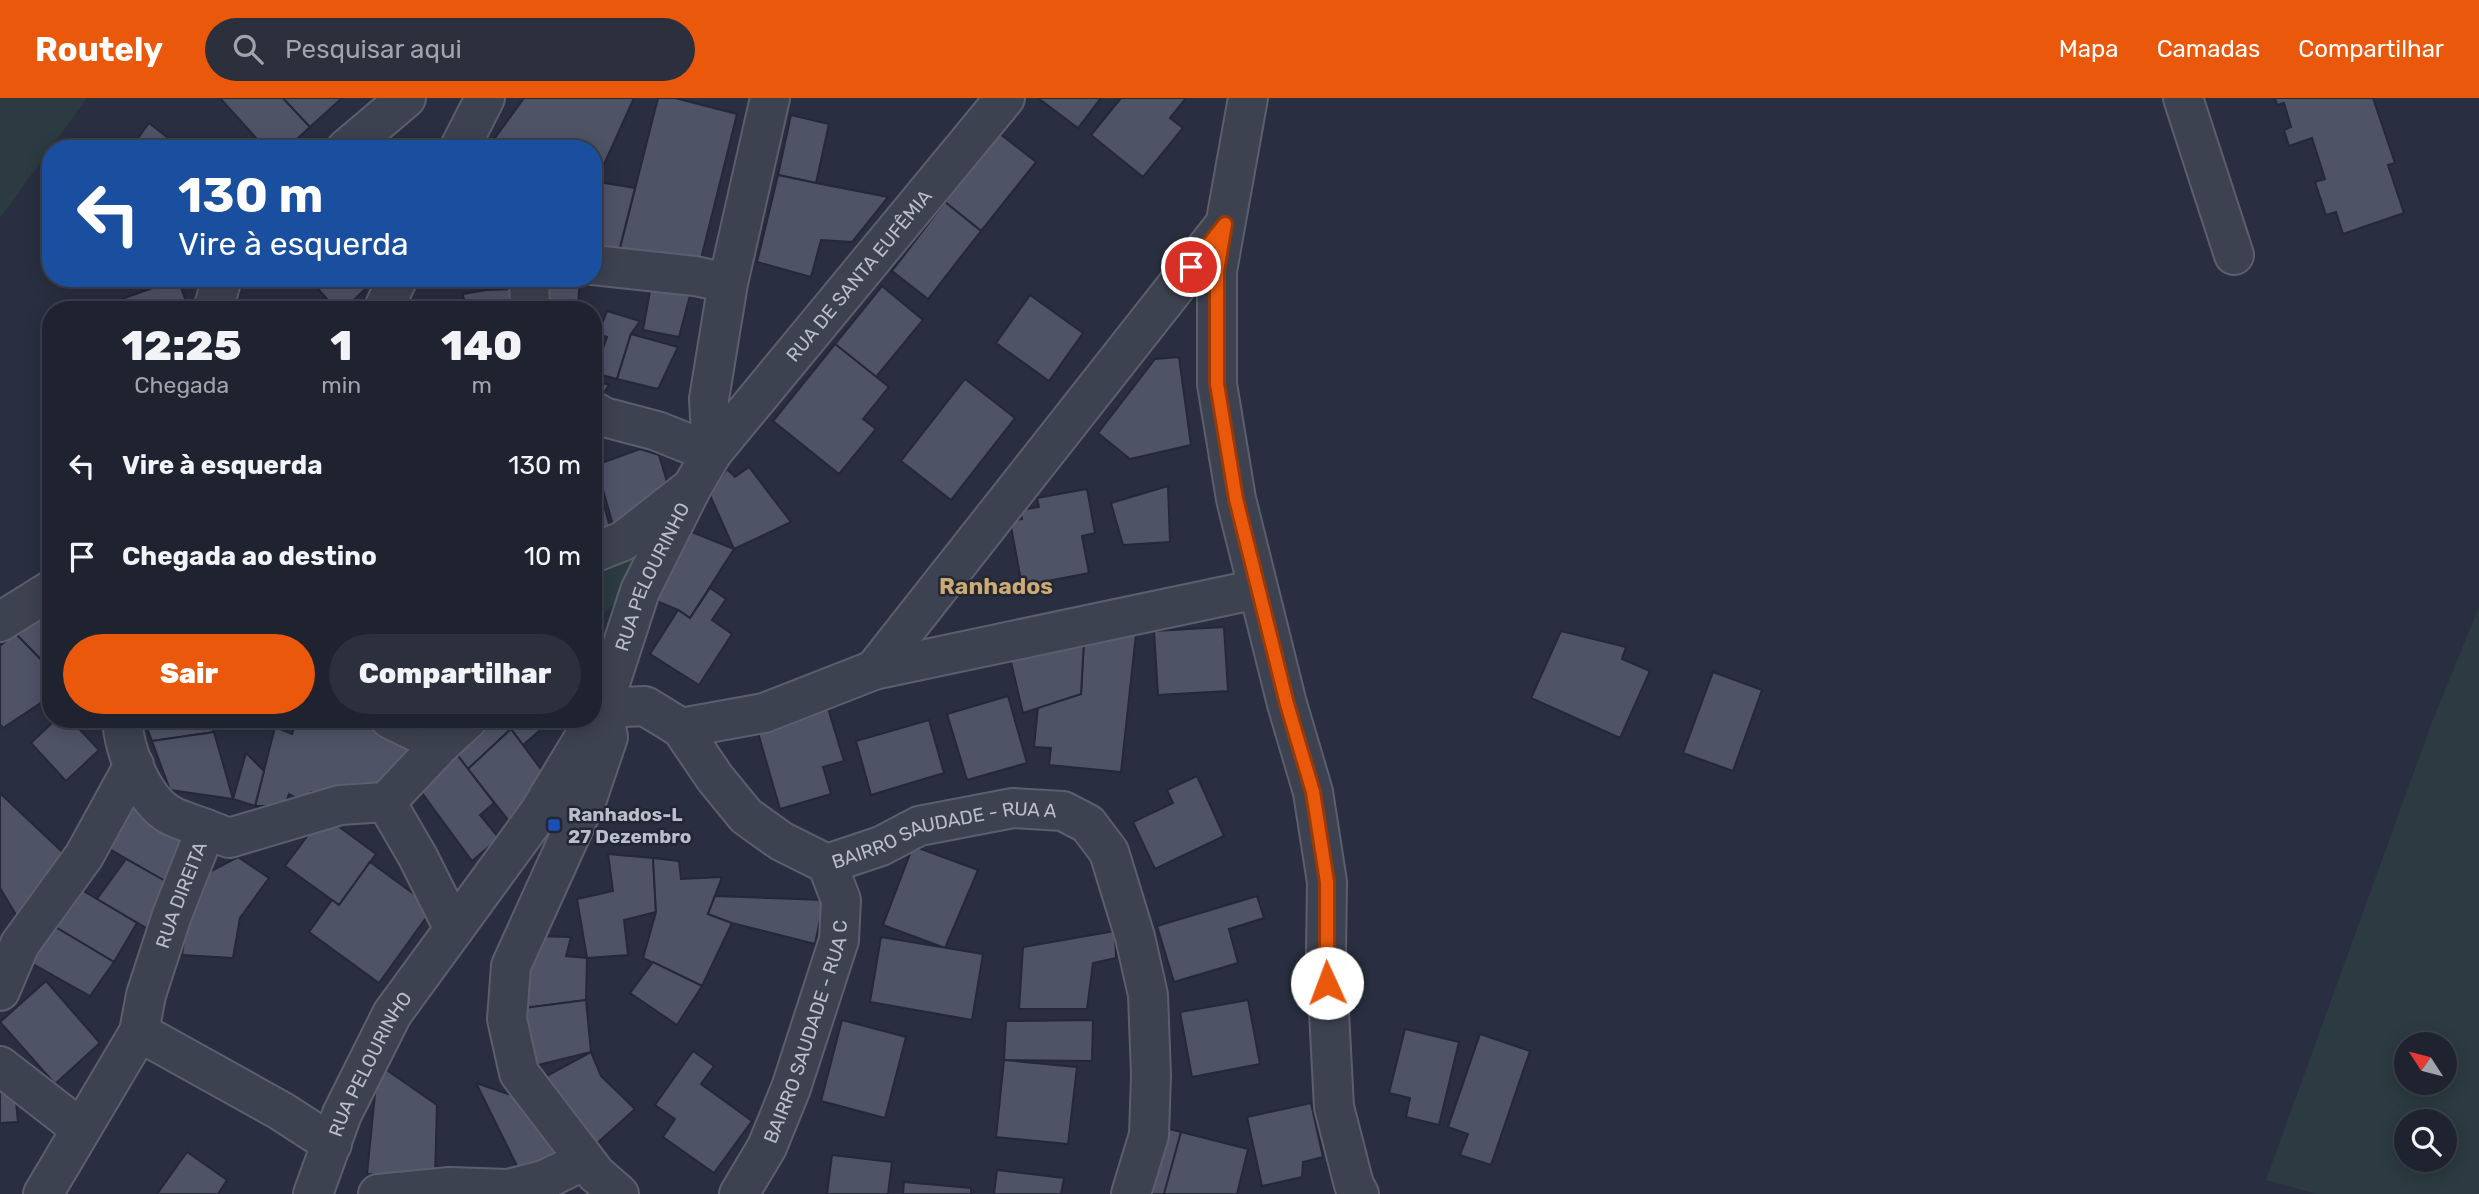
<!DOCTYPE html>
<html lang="pt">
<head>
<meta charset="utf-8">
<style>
  :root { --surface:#1f2330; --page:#2c2f3c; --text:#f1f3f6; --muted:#a1a4ab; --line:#3c404c; --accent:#ea580c }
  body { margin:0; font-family:Rubik,sans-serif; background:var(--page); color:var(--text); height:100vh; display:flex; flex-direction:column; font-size:26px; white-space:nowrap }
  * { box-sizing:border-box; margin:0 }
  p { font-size:23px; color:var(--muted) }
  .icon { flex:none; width:38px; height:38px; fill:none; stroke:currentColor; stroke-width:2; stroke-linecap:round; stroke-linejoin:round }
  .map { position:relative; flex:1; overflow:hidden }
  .sheet { position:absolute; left:42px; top:203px; width:560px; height:427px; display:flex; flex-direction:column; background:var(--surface); border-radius:28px; box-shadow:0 4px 18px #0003,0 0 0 2px var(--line) }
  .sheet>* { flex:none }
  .hud { position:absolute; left:42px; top:42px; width:560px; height:147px; border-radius:28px; box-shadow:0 4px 18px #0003,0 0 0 2px var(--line); background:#1a4fa0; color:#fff; overflow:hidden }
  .needle { width:46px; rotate:306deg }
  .controls { position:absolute; left:2394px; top:934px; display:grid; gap:14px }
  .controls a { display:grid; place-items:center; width:63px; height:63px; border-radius:50%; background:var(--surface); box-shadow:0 4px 18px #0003,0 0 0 2px var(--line); font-size:35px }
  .pin { position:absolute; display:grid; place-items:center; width:60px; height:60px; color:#fff; margin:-30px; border:4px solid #fff; border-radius:50%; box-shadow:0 2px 7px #0007 }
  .me { position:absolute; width:77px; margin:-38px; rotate:358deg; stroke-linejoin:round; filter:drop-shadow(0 0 5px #0008) }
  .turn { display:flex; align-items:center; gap:24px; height:147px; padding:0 21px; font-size:32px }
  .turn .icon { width:91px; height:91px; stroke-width:2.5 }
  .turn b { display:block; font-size:49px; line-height:60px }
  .eta { display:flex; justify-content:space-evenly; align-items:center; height:119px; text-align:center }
  .eta b { font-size:42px; font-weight:800; line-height:49px }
  .button { display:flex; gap:14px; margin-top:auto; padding:14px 21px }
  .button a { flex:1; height:80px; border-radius:42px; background:var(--accent); color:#fff; font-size:28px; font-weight:800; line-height:80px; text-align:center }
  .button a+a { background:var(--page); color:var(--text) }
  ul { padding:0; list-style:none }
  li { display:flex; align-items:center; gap:21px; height:91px; padding:0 21px }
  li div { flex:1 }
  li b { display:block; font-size:26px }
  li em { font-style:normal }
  header { display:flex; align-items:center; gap:42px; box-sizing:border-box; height:98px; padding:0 35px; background:var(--accent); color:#fff }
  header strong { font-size:33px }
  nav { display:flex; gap:38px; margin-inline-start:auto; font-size:24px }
  .search { width:490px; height:63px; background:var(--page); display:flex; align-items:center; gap:18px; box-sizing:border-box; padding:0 24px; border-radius:38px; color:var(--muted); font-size:26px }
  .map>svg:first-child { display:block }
  .green { fill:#2b3b41; fill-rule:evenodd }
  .building { fill:#4e5366; stroke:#242837; stroke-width:2 }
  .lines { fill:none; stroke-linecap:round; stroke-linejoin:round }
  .minor-casing { stroke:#5b5f6d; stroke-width:42 }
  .tertiary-casing { stroke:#5b5f6d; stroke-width:42 }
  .minor { stroke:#3d4250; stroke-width:38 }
  .tertiary { stroke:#3d4250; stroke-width:38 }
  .route-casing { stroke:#983908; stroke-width:18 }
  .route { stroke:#ea580c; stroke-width:12 }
  .transit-dot { fill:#1a4fb4; stroke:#222635; stroke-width:2.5 }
  .labels { text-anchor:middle; stroke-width:5; stroke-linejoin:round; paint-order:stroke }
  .street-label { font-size:19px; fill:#babdca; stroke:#222635 }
  .poi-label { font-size:19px; font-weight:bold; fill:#babdca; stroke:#222635; text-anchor:start }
  .quarter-label { font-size:23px; font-weight:bold; fill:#ccaa73; stroke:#222635 }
</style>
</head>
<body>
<header>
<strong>Routely</strong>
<div class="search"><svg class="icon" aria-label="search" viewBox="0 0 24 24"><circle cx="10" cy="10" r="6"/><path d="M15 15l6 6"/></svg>Pesquisar aqui</div>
<nav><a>Mapa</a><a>Camadas</a><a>Compartilhar</a></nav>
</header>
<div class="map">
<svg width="2479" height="1096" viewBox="0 0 2479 1096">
  <rect width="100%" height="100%" fill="#292f40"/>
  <g class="green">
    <path d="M0,0h87l-87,120z"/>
    <path d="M619,461l15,2 1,21 -42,43v-56z"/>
    <path d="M2479,509v587h-162l-51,-14 166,-458zM2406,947h39v38h-39zM2406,1024h39v38h-39z"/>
  </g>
  <g class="building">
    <path d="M220,0h63l27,29 -24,22h-20z"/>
    <path d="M283,0h59l-32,29z"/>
    <path d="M524,0h110l-38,84 -3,-1v-32h-106z"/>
    <path d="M658,0h17l62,16 -38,153 -79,-19z"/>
    <path d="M1038,0h63l-23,30z"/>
    <path d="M1121,0h65l-16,20 13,10 -40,49 -52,-42z"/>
    <path d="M2275,0h98l22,65 -7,2 16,48 -61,21 -7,-22 -10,3 -11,-33 10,-3 -13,-41 -23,8 -5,-16 7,-3 -7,-24 -7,2z"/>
    <path d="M791,17l38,9 -13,59 -38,-8z"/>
    <path d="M149,25l33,26h-52z"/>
    <path d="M999,35l37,29 -55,69 -36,-29z"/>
    <path d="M778,77l38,8 72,14 -36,45 -31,-2 -10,37 -54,-15z"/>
    <path d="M593,83l42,7 -18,71 -24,-4z"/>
    <path d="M945,104l36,29 -53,68 -36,-28z"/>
    <path d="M308,180h69l-34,32h-6z"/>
    <path d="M477,180h42l-2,9 -41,-4z"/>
    <path d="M537,180h43l-2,29 -42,3z"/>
    <path d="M178,181l11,31h-85l-2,-4z"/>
    <path d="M652,182l41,4 -14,53 -36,-7z"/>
    <path d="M882,188l41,34 -47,57 -41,-33z"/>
    <path d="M516,191l2,21h-53l-2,-16 23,-4z"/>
    <path d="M1030,197l53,38 -34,48 -53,-38z"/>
    <path d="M464,201l1,11h-56l2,-5z"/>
    <path d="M607,213l33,10 -9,13 -14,45 -23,-6 13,-36 -9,-4z"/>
    <path d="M631,236l47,13 -20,42 -41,-10z"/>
    <path d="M835,246l54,43 -26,32 13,10 -37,45 -66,-53z"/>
    <path d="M1179,259l12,88 -61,14 -32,-26 57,-74z"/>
    <path d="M593,281l16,6 -14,22 -2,-1z"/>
    <path d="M965,281l50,39 -64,82 -50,-39z"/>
    <path d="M640,351l19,6 11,37 -54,44 -20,-71z"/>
    <path d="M749,369l42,55 -57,27 -25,-56 18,-24 8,8z"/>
    <path d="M597,382l16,58 -20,6v-63z"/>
    <path d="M1168,388l2,56 -47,3 -12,-42z"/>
    <path d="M1087,391l8,44 -13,3 7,37 -67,13 -12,-65 12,-2 -2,-9 19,-3 -2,-9z"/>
    <path d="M687,432l47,19 -44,69 -12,-8 -26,-11z"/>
    <path d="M710,490l16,11 -14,21 20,14 -33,51 -49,-31 28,-44 12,8z"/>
    <path d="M51,514v58l-36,-37z"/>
    <path d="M1137,527l-16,147 -72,-7 2,-17 -17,-1 4,-40 43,-13 3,-54z"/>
    <path d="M1224,529l4,64 -70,4 -4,-64z"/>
    <path d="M1561,533l65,16 -4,12 28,12 -30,67 -89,-40z"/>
    <path d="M15,535l36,37v26l-48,32 -3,-4v-78z"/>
    <path d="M1084,542l-3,54 -58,19 -14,-59z"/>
    <path d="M1713,574l49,18 -29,81 -50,-18z"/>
    <path d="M1008,598l19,67 -60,17 -20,-66z"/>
    <path d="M827,607l17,56 -21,6 8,27 -51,15 -24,-83z"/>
    <path d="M56,621h14l29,31 -33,31 -35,-38z"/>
    <path d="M143,621h65l6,13 -62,9z"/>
    <path d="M298,621h62l55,25 -36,45 -9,-5 -7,8 -34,13 -18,-13 -8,10 -14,-8 -4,12h-30l20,-79 17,7z"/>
    <path d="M488,621h15l8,10 -43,40 -16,-21z"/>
    <path d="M503,621h50l-30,26z"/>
    <path d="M929,622l15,53 -73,22 -15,-54z"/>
    <path d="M511,631l38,51 -40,41 -41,-52z"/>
    <path d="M214,634l19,67 -63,-9 -18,-49z"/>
    <path d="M452,650l42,55 -14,12 19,23 -27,23 -58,-79z"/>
    <path d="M246,655l18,18 -9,35 -22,-7z"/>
    <path d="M1197,678l27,60 -69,33 -22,-47 40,-19 -6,-13z"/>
    <path d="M0,695l73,69 -51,63 -22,-37z"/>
    <path d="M131,696l66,49 -29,40 -72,-42z"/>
    <path d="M323,717l53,39 -37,51 -54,-39z"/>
    <path d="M913,748l65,24 -33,78 -62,-23z"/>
    <path d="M608,756l45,4 3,54 -32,8 4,35 -41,3 -10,-59 36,-8z"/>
    <path d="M238,759l31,21 -29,40 -7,40 -51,-3 10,-74z"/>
    <path d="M653,760l26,3 2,18 41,-2 -14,37 24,9 -30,63 -59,-28 13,-46z"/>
    <path d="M126,761l50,28 -28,42 -51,-30z"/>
    <path d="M370,764l63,46 -54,75 -70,-51 23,-32 7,5z"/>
    <path d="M70,785l67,40 -23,39 -67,-40z"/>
    <path d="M715,798l109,4 -9,44 -83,-21 -24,-9z"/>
    <path d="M1257,798l7,22 -35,11 9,34 -64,19 -17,-56z"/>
    <path d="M47,824l67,40 -24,34 -66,-37z"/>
    <path d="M1115,833l1,27 -23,5 -6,46h-68l4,-62z"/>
    <path d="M533,838l38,1 -5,19 21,2 -1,42 -62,8z"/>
    <path d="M881,839l102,17 -11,66 -102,-18z"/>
    <path d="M653,864l49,24 -25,39 -47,-32z"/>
    <path d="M46,883l54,62 -45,41 -55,-62z"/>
    <path d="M586,902l5,52 -57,14 -10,-58z"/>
    <path d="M1248,902l12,64 -68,13 -12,-65z"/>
    <path d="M842,922l64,17 -21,81 -64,-17z"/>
    <path d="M1093,922l-1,41 -88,-1 2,-39z"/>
    <path d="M1405,931l54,13 -20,83 -33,-8 4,-19 -21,-5z"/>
    <path d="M1480,936l50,17 -39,114 -31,-10 8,-21 -20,-7z"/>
    <path d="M693,953l21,15 -13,18 51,37 -38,52 -51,-36 12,-18 -20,-14z"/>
    <path d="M591,954l10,24 34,33 -41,37 -53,-67z"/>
    <path d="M1004,962l73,7 -9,77 -72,-7z"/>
    <path d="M378,966l59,41 -2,73 -68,-4z"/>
    <path d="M476,985l58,20 29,59 -41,14z"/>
    <path d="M0,992l15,2 3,30 -18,1z"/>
    <path d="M1311,1005l12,54 -20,5 -1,15 -40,9 -15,-69z"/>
    <path d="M1161,1029l20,5 -16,62h-22z"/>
    <path d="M1181,1034l67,17 -11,45h-73z"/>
    <path d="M187,1054l40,28 -9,14h-61z"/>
    <path d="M832,1057l60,7 -4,32h-61z"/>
    <path d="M997,1072l67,8 -3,16h-67z"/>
    <path d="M904,1084l67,6v6h-68z"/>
  </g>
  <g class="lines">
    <g class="minor-casing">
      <g id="minor">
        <path d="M1248,0l-31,173v113l19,115 51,205 26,88 14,90 -1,73 8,152 20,78 5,9"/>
        <path d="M2183,0l51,157"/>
        <path d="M459,51l26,-51"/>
        <path d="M593,167l102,11 33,7"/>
        <path d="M529,180l1,32"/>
        <path d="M383,212l15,-32"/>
        <path id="s1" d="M593,313l11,6 53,14 55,22 293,-355"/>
        <path d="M593,455l30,-12 69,-54"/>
        <path d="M874,572l384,-81"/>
        <path d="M122,621c2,31 20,80 48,96 11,6 24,9 36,14"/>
        <path d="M390,621l51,25"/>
        <path d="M681,630l83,-15 110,-43 348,-442"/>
        <path d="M386,704l32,55 36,72"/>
        <path d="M0,893l20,-47 64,-88 50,-91"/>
        <path d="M139,934l142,79 51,33"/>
        <path d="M0,968l81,63"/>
        <path id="s2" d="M43,1096l96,-162 7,-37 26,-80 34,-86 23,9 111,-33 46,-3 55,-58 27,-25"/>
        <path d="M378,1096l72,-7 58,2 36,-9 41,-20"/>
        <path id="s3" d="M619,1096l-23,-20 -77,-101 -12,-54 4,-53 77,-170 20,-59 -6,-29 43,-2 36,22 34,50 31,38 35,25 46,23 54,-18 38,-20 94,-18 50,3 25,13 21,28 26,85 13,58 3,80 -2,60 -18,59"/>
        <path id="s4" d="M739,1096l28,-47 24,-59 48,-148 2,-40 -14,-36"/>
      </g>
    </g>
    <g class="tertiary-casing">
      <g id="tertiary">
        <path d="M346,51l60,-51"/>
        <path d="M213,212l9,-32"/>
        <path d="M0,524l51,-32"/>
        <path id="s5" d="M313,1096l29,-80 50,-100 146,-200 64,-106 38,-117 52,-104 20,-34 -3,-54 19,-116 42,-185"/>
      </g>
    </g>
    <use href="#minor" class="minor"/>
    <use href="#tertiary" class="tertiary"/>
  </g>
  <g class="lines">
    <g class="route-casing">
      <path id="route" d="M1191,169l34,-43 -8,47v113l19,115 51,205 26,88 14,90v101"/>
    </g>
    <use href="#route" class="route"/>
  </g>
  <rect class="transit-dot" x="547" y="720" width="14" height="14" rx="3.5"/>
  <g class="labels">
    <g class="street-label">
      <text dy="7" stroke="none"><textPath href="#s1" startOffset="357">RUA DE SANTA EUFÊMIA</textPath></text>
      <text dy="7" stroke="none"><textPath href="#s5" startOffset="709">RUA PELOURINHO</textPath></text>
      <text dy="7" stroke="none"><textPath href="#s3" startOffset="956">BAIRRO SAUDADE - RUA A</textPath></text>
      <text dy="7" stroke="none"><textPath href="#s2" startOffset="332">RUA DIREITA</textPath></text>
      <text dy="7" stroke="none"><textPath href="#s4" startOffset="177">BAIRRO SAUDADE - RUA C</textPath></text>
      <text dy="7" stroke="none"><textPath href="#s5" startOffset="142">RUA PELOURINHO</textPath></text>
    </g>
    <g class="poi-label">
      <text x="568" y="723">Ranhados-L<tspan x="568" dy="22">27 Dezembro</tspan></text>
    </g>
    <g class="quarter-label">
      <text x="996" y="496">Ranhados</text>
    </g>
  </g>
</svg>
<div class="controls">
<a><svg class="needle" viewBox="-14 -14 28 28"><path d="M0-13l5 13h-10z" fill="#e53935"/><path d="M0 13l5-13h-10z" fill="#a1a4ab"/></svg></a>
<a><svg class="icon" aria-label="search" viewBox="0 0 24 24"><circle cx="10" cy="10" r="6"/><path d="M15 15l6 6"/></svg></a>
</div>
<div class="pin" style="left:1191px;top:169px;background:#d93025"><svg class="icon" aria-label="arrive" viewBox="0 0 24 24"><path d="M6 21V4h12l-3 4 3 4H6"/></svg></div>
<svg class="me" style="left:1327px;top:885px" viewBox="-20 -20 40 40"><circle r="19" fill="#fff"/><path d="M0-13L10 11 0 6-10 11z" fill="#ea580c"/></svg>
<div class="hud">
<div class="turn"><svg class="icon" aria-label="left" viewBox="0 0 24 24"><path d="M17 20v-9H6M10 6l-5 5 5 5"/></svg><div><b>130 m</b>Vire à esquerda</div></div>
</div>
<section class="sheet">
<div class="eta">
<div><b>12:25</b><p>Chegada</p></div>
<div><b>1</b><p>min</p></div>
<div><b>140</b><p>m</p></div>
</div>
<ul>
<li><svg class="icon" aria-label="left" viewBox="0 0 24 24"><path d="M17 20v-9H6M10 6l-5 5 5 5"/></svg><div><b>Vire à esquerda</b></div><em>130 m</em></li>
<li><svg class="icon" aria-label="arrive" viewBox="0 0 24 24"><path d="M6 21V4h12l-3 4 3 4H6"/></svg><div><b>Chegada ao destino</b></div><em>10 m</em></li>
</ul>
<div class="button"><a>Sair</a><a>Compartilhar</a></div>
</section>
</div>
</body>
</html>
